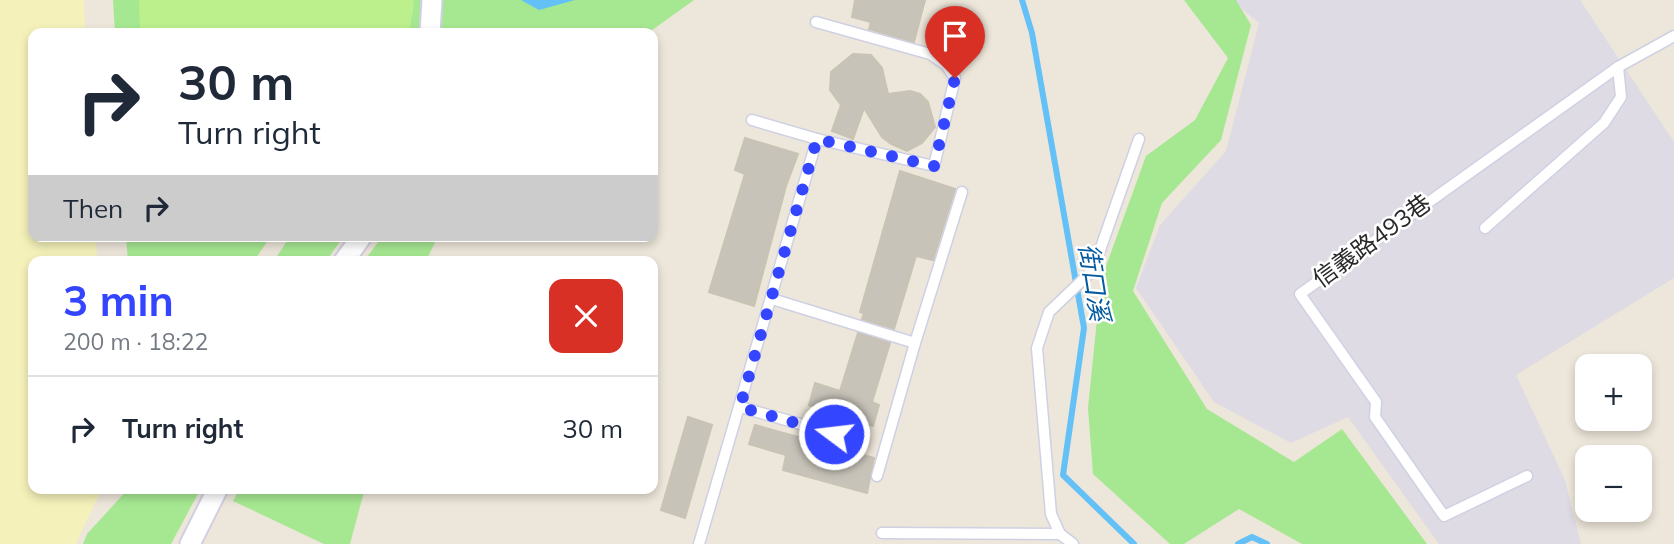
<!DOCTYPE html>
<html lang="en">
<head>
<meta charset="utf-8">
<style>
  :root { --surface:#fff; --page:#f2f2f3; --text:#1f2937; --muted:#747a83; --line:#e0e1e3; --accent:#3445ff }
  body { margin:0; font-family:Mulish,"Noto Sans TC",sans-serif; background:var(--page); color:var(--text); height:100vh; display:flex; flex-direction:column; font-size:26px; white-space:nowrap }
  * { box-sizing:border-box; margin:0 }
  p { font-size:23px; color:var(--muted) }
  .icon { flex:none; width:38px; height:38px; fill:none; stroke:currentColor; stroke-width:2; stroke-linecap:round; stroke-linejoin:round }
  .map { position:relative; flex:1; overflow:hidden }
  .details { position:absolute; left:28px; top:256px; width:630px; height:238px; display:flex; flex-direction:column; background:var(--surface); border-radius:14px; box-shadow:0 4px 10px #0003 }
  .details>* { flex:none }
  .guide { position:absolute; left:28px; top:28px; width:630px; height:214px; border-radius:14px; box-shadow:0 4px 10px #0003; background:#fff; color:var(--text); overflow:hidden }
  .controls { position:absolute; left:1575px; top:354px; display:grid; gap:14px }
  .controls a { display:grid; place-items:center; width:77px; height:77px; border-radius:14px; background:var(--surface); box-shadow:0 4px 10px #0003; font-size:35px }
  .pin { position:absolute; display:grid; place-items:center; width:60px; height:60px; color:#fff; margin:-72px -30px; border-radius:50% 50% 50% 0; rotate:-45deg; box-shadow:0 0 7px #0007 }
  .pin .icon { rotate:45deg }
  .me { position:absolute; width:77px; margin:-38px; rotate:285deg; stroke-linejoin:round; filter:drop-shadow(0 0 5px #0008) }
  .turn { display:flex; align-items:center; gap:24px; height:147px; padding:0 35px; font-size:32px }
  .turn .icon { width:91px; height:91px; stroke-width:2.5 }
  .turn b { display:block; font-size:49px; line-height:60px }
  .then { display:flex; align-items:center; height:66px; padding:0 35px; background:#0003; gap:14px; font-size:26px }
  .round { display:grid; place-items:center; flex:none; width:74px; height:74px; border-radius:14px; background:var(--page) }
  .head { display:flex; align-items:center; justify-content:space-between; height:119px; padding:0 35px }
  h1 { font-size:42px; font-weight:700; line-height:52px; color:var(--accent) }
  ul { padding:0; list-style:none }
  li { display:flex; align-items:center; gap:21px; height:105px; padding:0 35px; border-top:2px solid var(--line) }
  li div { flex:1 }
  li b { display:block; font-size:26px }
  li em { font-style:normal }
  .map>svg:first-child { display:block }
  .industrial { fill:#dfdbe4 }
  .green { fill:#a6e892 }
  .sand { fill:#f4f1ba }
  .pitch { fill:#bbf08c }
  .water { fill:#64c1f7 }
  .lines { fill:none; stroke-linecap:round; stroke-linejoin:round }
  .stream { stroke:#64c1f7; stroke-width:6 }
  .building { fill:#c8c3b9; stroke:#c8c3b3; stroke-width:2 }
  .service-casing { stroke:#cfd1e3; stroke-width:13 }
  .minor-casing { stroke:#cfd1e3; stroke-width:23 }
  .service { stroke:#fff; stroke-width:10 }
  .minor { stroke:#fff; stroke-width:19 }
  .route { stroke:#3445ff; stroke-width:12; stroke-dasharray:0 21.6 }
  .labels { text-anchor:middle; stroke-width:5; stroke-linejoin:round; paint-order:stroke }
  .street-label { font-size:24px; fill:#292929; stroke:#fff }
  .water-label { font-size:26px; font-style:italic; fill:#045ba2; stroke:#fff }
</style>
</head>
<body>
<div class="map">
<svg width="1674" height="544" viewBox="0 0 1674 544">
  <rect width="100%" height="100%" fill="#ede6da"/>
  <path class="industrial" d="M1231,0h349l94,142v136l-158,97 49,105 16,64h-142l-91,-127 -57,26 -77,-41 -78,-114 24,-63 66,-74 33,-128z"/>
  <g class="green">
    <path d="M113,0h581l-46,33h-533z"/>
    <path d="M1184,0h52l15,25 -30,115 -59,63 -29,88 74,118 87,53 48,-33 85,115h-125l-63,-35 -55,35h-14l-77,-70 -5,-66 13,-128 45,-124 49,-36 33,-62z"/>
    <path d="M126,236h145l-17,25h-126z"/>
    <path d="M290,236h54l-18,25h-52z"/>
    <path d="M383,236h55l-12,25h-62z"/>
    <path d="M129,488h72l-30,56h-88l4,-10z"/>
    <path d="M240,488h125l-15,56h-26l-91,-43z"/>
  </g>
  <path class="sand" d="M0,0h84l1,33h-52v203h63l1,25h-64v227h69l-26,56h-76z"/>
  <path class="pitch" d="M139,0h274l1,5 -5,28h-269z"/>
  <path class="water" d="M521,0h54l-36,10z"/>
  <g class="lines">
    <g class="stream">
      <path d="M1022,0l10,33 52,295 -21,147 71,69"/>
      <path d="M1238,544l14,-7 15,7"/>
    </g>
  </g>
  <g class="building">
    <path d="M855,0h70l-11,42 -45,-13 2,-7 -19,-5z"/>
    <path d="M853,54l18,1 11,13 6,26 22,-3 10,3 8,8 7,25 -13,16 -15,8 -16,-7 -9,-7 -18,-29 -11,31 -21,-8 9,-26 -11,-15 1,-18z"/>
    <path d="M745,138l53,16 -12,32 -32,120 -45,-14 36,-118 -10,-4z"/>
    <path d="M900,171l55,18 -22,71 -17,-4 -22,73 -32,-10 2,-6 -4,-1z"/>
    <path d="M858,333l32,10 -18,59 7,3 -6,21 -64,-21 6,-22 25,8z"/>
    <path d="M688,417l24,8 -27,93 -24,-8z"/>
    <path d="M755,425l119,33 -7,35 -84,-23 3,-15 -37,-11z"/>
  </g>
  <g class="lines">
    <g class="service-casing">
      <g id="service">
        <path d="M816,22l114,32 16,11 9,13 -21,88 -117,-27"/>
        <path d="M1485,228l119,-105 17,-26 -3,-30"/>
        <path d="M772,299l143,44 47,-151"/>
        <path d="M740,407l117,33"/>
        <path d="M877,476l38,-133"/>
        <path d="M1527,476l-83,40 -69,-99 1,-15 -76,-108 318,-227 56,-31"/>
        <path d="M882,533l178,1"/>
        <path d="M699,544l118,-405 -65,-19"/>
        <path d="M1073,544l-13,-10 -9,-20 -14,-166 12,-36 44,-42 46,-131"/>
      </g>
    </g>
    <g class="minor-casing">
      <g id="minor">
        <path d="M430,33l2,-33"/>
        <path d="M344,261l18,-25"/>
        <path d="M190,544l28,-56"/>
      </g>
    </g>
    <use href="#service" class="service"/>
    <use href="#minor" class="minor"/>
  </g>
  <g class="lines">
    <path class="route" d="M834,434l-94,-27 77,-268 117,27 21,-88"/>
  </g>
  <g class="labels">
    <g class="street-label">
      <text transform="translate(1372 241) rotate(-36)" y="8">信義路493巷</text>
    </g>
    <g class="water-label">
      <text transform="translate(1094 282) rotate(81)" y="9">街口溪</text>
    </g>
  </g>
</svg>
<div class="controls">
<a>+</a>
<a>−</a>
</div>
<div class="pin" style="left:955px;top:78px;background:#d93025"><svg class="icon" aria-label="arrive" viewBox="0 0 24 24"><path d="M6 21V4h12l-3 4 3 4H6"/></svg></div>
<svg class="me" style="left:834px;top:434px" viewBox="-20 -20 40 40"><circle r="17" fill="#3445ff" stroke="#fff" stroke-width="3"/><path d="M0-11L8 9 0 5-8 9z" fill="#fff"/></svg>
<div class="guide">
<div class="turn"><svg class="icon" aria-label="right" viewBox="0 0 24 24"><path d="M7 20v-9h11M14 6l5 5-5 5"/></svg><div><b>30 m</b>Turn right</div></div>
<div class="then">Then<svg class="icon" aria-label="right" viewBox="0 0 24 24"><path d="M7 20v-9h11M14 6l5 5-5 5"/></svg></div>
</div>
<section class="details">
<div class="head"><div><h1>3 min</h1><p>200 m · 18:22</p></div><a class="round" style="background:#d93025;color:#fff"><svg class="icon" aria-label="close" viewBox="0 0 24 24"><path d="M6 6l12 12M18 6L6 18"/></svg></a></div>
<ul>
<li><svg class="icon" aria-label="right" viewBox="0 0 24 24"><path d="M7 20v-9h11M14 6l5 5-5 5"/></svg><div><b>Turn right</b></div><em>30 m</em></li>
</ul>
</section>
</div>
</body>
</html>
